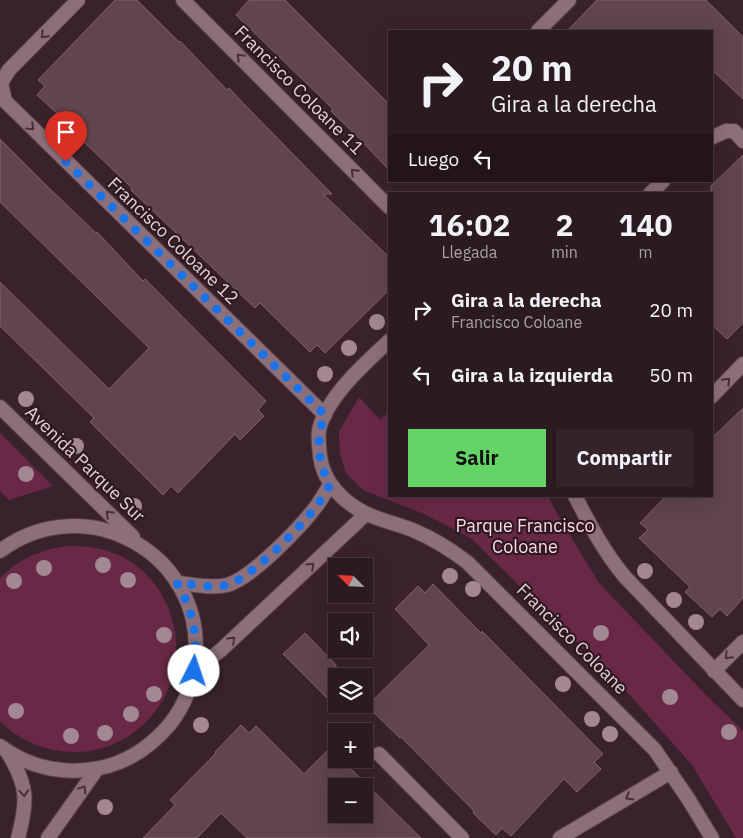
<!DOCTYPE html>
<html lang="es">
<head>
<meta charset="utf-8">
<style>
  :root { --surface:#2c1a21; --page:#34232a; --text:#f1f3f6; --muted:#a6a1a5; --line:#48383f; --accent:#65d467 }
  body { margin:0; font-family:"IBM Plex Sans",sans-serif; background:var(--page); color:var(--text); height:100vh; display:flex; flex-direction:column; font-size:19px; white-space:nowrap }
  * { box-sizing:border-box; margin:0 }
  p { font-size:16px; color:var(--muted) }
  .icon { flex:none; width:28px; height:28px; fill:none; stroke:currentColor; stroke-width:2; stroke-linecap:round; stroke-linejoin:round }
  .map { position:relative; flex:1; overflow:hidden }
  .side { position:absolute; left:388px; top:192px; width:325px; height:305px; display:flex; flex-direction:column; background:var(--surface); border-radius:0px; box-shadow:0 5px 20px #0002,0 0 0 1px var(--line) }
  .side>* { flex:none }
  .banner { position:absolute; left:388px; top:30px; width:325px; height:152px; border-radius:0px; box-shadow:0 5px 20px #0002,0 0 0 1px var(--line); background:#2c1a21; color:var(--text); overflow:hidden }
  .needle { width:32px; rotate:294deg }
  .buttons { position:absolute; left:328px; top:558px; display:grid; gap:10px }
  .buttons a { display:grid; place-items:center; width:45px; height:45px; border-radius:0px; background:var(--surface); box-shadow:0 5px 20px #0002,0 0 0 1px var(--line); font-size:25px }
  .pin { position:absolute; display:grid; place-items:center; width:42px; height:42px; color:#fff; margin:-51px -21px; border-radius:50% 50% 50% 0; rotate:-45deg; box-shadow:0 0 5px #0007 }
  .pin .icon { rotate:45deg }
  .me { position:absolute; width:55px; margin:-28px; rotate:4deg; stroke-linejoin:round; filter:drop-shadow(0 0 4px #0008) }
  .turn { display:flex; align-items:center; gap:18px; height:105px; padding:0 20px; font-size:22px }
  .turn .icon { width:65px; height:65px; stroke-width:2.5 }
  .turn b { display:block; font-size:35px; line-height:42px }
  .then { display:flex; align-items:center; height:48px; padding:0 20px; background:#0003; gap:10px; font-size:19px }
  .eta { display:flex; justify-content:space-evenly; align-items:center; height:85px; text-align:center }
  .eta b { font-size:30px; font-weight:800; line-height:35px }
  .button { display:flex; gap:10px; margin-top:auto; padding:10px 20px }
  .button a { flex:1; height:58px; border-radius:0px; background:var(--accent); color:#111; font-size:20px; font-weight:800; line-height:58px; text-align:center }
  .button a+a { background:var(--page); color:var(--text) }
  ul { padding:0; list-style:none }
  li { display:flex; align-items:center; gap:15px; height:65px; padding:0 20px }
  li div { flex:1 }
  li b { display:block; font-size:19px }
  li em { font-style:normal }
  .map>svg:first-child { display:block }
  .green { fill:#692946 }
  .building { fill:#60444f; stroke:#7f626d; fill-rule:evenodd }
  .lines { fill:none; stroke-linecap:round; stroke-linejoin:round }
  .minor-casing { stroke:#56414a; stroke-width:16 }
  .tertiary-casing { stroke:#56414a; stroke-width:16 }
  .minor { stroke:#8d6f7a; stroke-width:14 }
  .tertiary { stroke:#8d6f7a; stroke-width:14 }
  .tree { fill:#a18892 }
  .oneway { stroke:#472e38 }
  .route { stroke:#1a73e8; stroke-width:9; stroke-dasharray:0 16.2 }
  .labels { text-anchor:middle; stroke-width:4.5; stroke-linejoin:round; paint-order:stroke }
  .street-label { font-size:18px; fill:#e0cfd5; stroke:#301822 }
  .park-label { font-size:18px; fill:#f6dce5; stroke:#301822 }
</style>
</head>
<body>
<div class="map">
<svg width="743" height="838" viewBox="0 0 743 838">
  <rect width="100%" height="100%" fill="#3a222c"/>
  <g class="green">
    <path d="M359,397l21,23 9,-8v84h159l12,23 39,64 106,111 38,37v107h-7l-44,-73 -64,-72 -157,-155 -47,-24 -61,-24 -17,-17 -6,-19 -1,-22z"/>
    <path d="M0,433l53,53 -44,14 -9,-9z"/>
    <path d="M68,546c19,0 37,2 55,11 64,35 72,127 15,172 -18,15 -40,23 -63,23 -28,0 -56,-11 -75,-31v-143c18,-19 42,-29 68,-32z"/>
  </g>
  <g class="building">
    <path d="M115,0h22l42,42 1,-1 47,49 2,-2 13,14 90,92h-9l66,63v33l-64,63 -8,-8 -7,7 -50,-49 -5,5 -124,-118 1,-2 -49,-47 2,-2 -48,-44 8,-9 -7,-6z"/>
    <path d="M249,0h36l104,104v66l-32,-34 -26,-25 2,-2 -97,-94z"/>
    <path d="M597,0h109l37,37v62l-32,-30v-38h-144z"/>
    <path d="M0,139l49,49 47,45 1,-1 46,49 2,-2 121,122 -8,9 6,6 -24,24 -5,-6 -57,59 -7,-7 -8,9 -73,-73 4,-4 -94,-92v-44l109,107 40,-41 -149,-146z"/>
    <path d="M743,155v168l-16,16 -16,-15v-138z"/>
    <path d="M743,408v190l-16,18 -7,-7 -8,8 -27,-25 5,-5 -51,-49 9,-8 -8,-7 26,-27h45v-57z"/>
    <path d="M433,584l48,49 1,-2 121,123 -9,8 7,7 -24,23 -13,-13 -53,57 -9,-8 -6,7 -23,-22 1,-2 -73,-74 -1,1 -33,-32 62,-61 -34,-36 23,-23 7,7z"/>
    <path d="M305,633l31,32v42l-53,-53z"/>
    <path d="M241,725l8,8 7,-7 48,48 26,-26 6,6v5h5l80,79h-174l-26,-25 -24,25h-54l32,-33 -5,-5 46,-47 -1,-1zM336,786h28v28h-28z"/>
  </g>
  <g class="lines">
    <g class="minor-casing">
      <g id="minor">
        <path d="M78,0l-69,70 -8,13 4,18 320,314"/>
        <path d="M183,0l206,207"/>
        <path d="M538,31l31,-31"/>
        <path d="M711,138l15,-7h8l9,10"/>
        <path d="M650,194l13,-13"/>
        <path d="M389,341c-24,22 -63,57 -70,89 -1,9 0,18 1,26 3,26 23,46 45,57 16,8 34,11 50,18 19,8 36,19 52,31l188,188 34,50 23,38"/>
        <path d="M711,397l32,-33"/>
        <path d="M575,496c15,29 29,56 50,81l118,123"/>
        <path d="M177,583c16,1 34,6 50,2 25,-7 75,-59 91,-81 4,-6 8,-13 12,-19"/>
        <path d="M194,671l27,-21 145,-136"/>
        <path d="M714,671l29,-29"/>
        <path d="M379,754l83,84"/>
        <path d="M560,838l111,-66"/>
      </g>
    </g>
    <g class="tertiary-casing">
      <g id="tertiary">
        <path d="M0,407l133,130"/>
        <path d="M0,551c85,-64 207,3 195,110 -2,23 -11,45 -25,63 -16,19 -37,35 -62,42 -38,10 -76,4 -108,-20"/>
        <path d="M8,753c20,33 20,48 10,85"/>
        <path d="M48,838l49,-69"/>
      </g>
    </g>
    <use href="#minor" class="minor"/>
    <use href="#tertiary" class="tertiary"/>
  </g>
  <g class="tree">
    <circle cx="377" cy="322" r="8"/>
    <circle cx="349" cy="348" r="8"/>
    <circle cx="325" cy="374" r="8"/>
    <circle cx="26" cy="399" r="8"/>
    <circle cx="76" cy="446" r="8"/>
    <circle cx="26" cy="474" r="8"/>
    <circle cx="134" cy="506" r="8"/>
    <circle cx="103" cy="565" r="8"/>
    <circle cx="44" cy="568" r="8"/>
    <circle cx="645" cy="571" r="8"/>
    <circle cx="450" cy="576" r="8"/>
    <circle cx="128" cy="580" r="8"/>
    <circle cx="14" cy="581" r="8"/>
    <circle cx="473" cy="589" r="8"/>
    <circle cx="674" cy="600" r="8"/>
    <circle cx="696" cy="622" r="8"/>
    <circle cx="601" cy="633" r="8"/>
    <circle cx="164" cy="635" r="8"/>
    <circle cx="563" cy="684" r="8"/>
    <circle cx="154" cy="694" r="8"/>
    <circle cx="670" cy="697" r="8"/>
    <circle cx="16" cy="711" r="8"/>
    <circle cx="131" cy="714" r="8"/>
    <circle cx="592" cy="719" r="8"/>
    <circle cx="201" cy="725" r="8"/>
    <circle cx="729" cy="732" r="8"/>
    <circle cx="105" cy="733" r="8"/>
    <circle cx="610" cy="734" r="8"/>
    <circle cx="71" cy="736" r="8"/>
    <circle cx="105" cy="807" r="8"/>
  </g>
  <defs><path id="oneway-chevron" d="M-2-3.5L2.5 0L-2 3.5" fill="none" stroke-width="1.6" stroke-linecap="round" stroke-linejoin="round" transform="scale(1.25)"/></defs>
  <g class="oneway">
    <use href="#oneway-chevron" transform="translate(44 35) rotate(135)"/>
    <use href="#oneway-chevron" transform="translate(240 57) rotate(-135)"/>
    <use href="#oneway-chevron" transform="translate(31 127) rotate(44)"/>
    <use href="#oneway-chevron" transform="translate(354 172) rotate(-135)"/>
    <use href="#oneway-chevron" transform="translate(727 381) rotate(-46)"/>
    <use href="#oneway-chevron" transform="translate(109 514) rotate(-136)"/>
    <use href="#oneway-chevron" transform="translate(311 566) rotate(-43)"/>
    <use href="#oneway-chevron" transform="translate(232 640) rotate(-43)"/>
    <use href="#oneway-chevron" transform="translate(728 656) rotate(135)"/>
    <use href="#oneway-chevron" transform="translate(83 789) rotate(-56)"/>
    <use href="#oneway-chevron" transform="translate(24 793) rotate(86)"/>
    <use href="#oneway-chevron" transform="translate(629 797) rotate(149)"/>
  </g>
  <g class="lines">
    <path class="route" d="M66,162l259,253c-10,24 -7,48 5,70 -4,6 -8,13 -12,19 -16,22 -67,74 -91,81 -16,4 -34,-1 -50,-2 17,30 21,53 17,88"/>
  </g>
  <g class="labels">
    <g class="street-label">
      <text transform="translate(299 90) rotate(45)" y="6">Francisco Coloane 11</text>
      <text transform="translate(173 241) rotate(44)" y="6">Francisco Coloane 12</text>
      <text transform="translate(85 464) rotate(44)" y="6">Avenida Parque Sur</text>
      <text transform="translate(572 639) rotate(45)" y="6">Francisco Coloane</text>
    </g>
    <g class="park-label">
      <text x="525" y="532">Parque Francisco<tspan x="525" dy="21">Coloane</tspan></text>
    </g>
  </g>
</svg>
<div class="buttons">
<a><svg class="needle" viewBox="-14 -14 28 28"><path d="M0-13l5 13h-10z" fill="#e53935"/><path d="M0 13l5-13h-10z" fill="#a6a1a5"/></svg></a>
<a><svg class="icon" aria-label="sound" viewBox="0 0 24 24"><path d="M4 9h4l5-4v14l-5-4H4zM17 9q2 3 0 6"/></svg></a>
<a><svg class="icon" aria-label="layers" viewBox="0 0 24 24"><path d="M12 4l9 5-9 5-9-5zM3 14l9 5 9-5"/></svg></a>
<a>+</a>
<a>−</a>
</div>
<div class="pin" style="left:66px;top:162px;background:#d93025"><svg class="icon" aria-label="arrive" viewBox="0 0 24 24"><path d="M6 21V4h12l-3 4 3 4H6"/></svg></div>
<svg class="me" style="left:194px;top:671px" viewBox="-20 -20 40 40"><circle r="19" fill="#fff"/><path d="M0-13L10 11 0 6-10 11z" fill="#1a73e8"/></svg>
<div class="banner">
<div class="turn"><svg class="icon" aria-label="right" viewBox="0 0 24 24"><path d="M7 20v-9h11M14 6l5 5-5 5"/></svg><div><b>20 m</b>Gira a la derecha</div></div>
<div class="then">Luego<svg class="icon" aria-label="left" viewBox="0 0 24 24"><path d="M17 20v-9H6M10 6l-5 5 5 5"/></svg></div>
</div>
<section class="side">
<div class="eta">
<div><b>16:02</b><p>Llegada</p></div>
<div><b>2</b><p>min</p></div>
<div><b>140</b><p>m</p></div>
</div>
<ul>
<li><svg class="icon" aria-label="right" viewBox="0 0 24 24"><path d="M7 20v-9h11M14 6l5 5-5 5"/></svg><div><b>Gira a la derecha</b><p>Francisco Coloane</p></div><em>20 m</em></li>
<li><svg class="icon" aria-label="left" viewBox="0 0 24 24"><path d="M17 20v-9H6M10 6l-5 5 5 5"/></svg><div><b>Gira a la izquierda</b></div><em>50 m</em></li>
</ul>
<div class="button"><a>Salir</a><a>Compartir</a></div>
</section>
</div>
</body>
</html>
